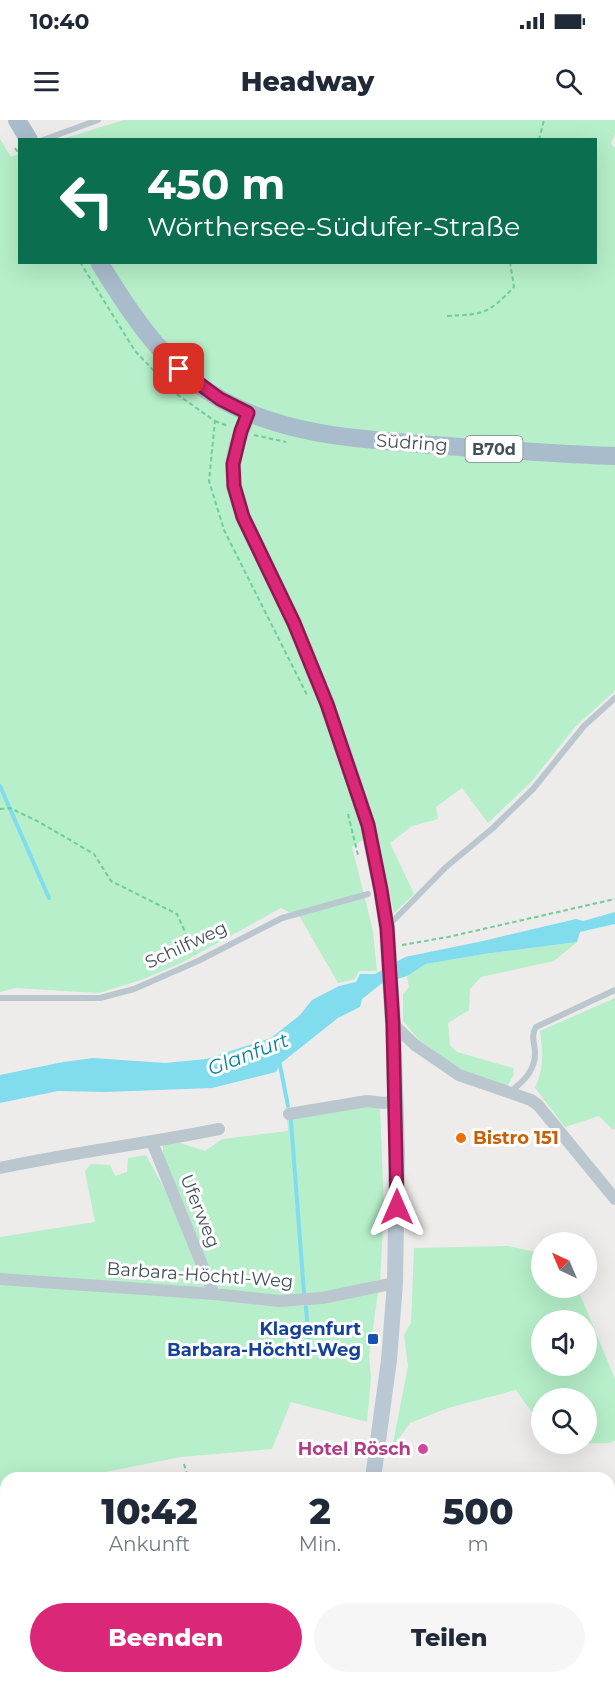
<!DOCTYPE html>
<html lang="de">
<head>
<meta charset="utf-8">
<style>
  :root { --surface:#fff; --page:#f6f6f7; --text:#1f2937; --muted:#747a83; --accent:#db2777 }
  body { margin:0; font-family:Montserrat,sans-serif; background:var(--page); color:var(--text); height:100vh; display:flex; flex-direction:column; font-size:22px; white-space:nowrap }
  * { box-sizing:border-box; margin:0 }
  p { font-size:20px; color:var(--muted) }
  .icon { flex:none; width:33px; height:33px; fill:none; stroke:currentColor; stroke-width:2; stroke-linecap:round; stroke-linejoin:round }
  .map { position:relative; flex:1; overflow:hidden }
  .details { position:absolute; left:0px; top:1352px; width:615px; height:212px; display:flex; flex-direction:column; background:var(--surface); border-radius:18px 18px 0 0; box-shadow:0 6px 24px #0002 }
  .details>* { flex:none }
  .guide { position:absolute; left:18px; top:18px; width:579px; height:126px; border-radius:0px; box-shadow:0 6px 24px #0002; background:#0b6e4f; color:#fff; overflow:hidden }
  .needle { width:39px; rotate:316deg }
  .fabs { position:absolute; left:531px; top:1112px; display:grid; gap:12px }
  .fabs a { display:grid; place-items:center; width:66px; height:66px; border-radius:50%; background:var(--surface); box-shadow:0 6px 24px #0002; font-size:30px }
  .pin { position:absolute; display:grid; place-items:center; width:51px; height:51px; color:#fff; margin:-26px; border-radius:12px; box-shadow:0 3px 9px #0006 }
  .me { position:absolute; width:66px; margin:-33px; rotate:0deg; stroke-linejoin:round; filter:drop-shadow(0 0 4px #0008) }
  .turn { display:flex; align-items:center; gap:21px; height:126px; padding:0 30px; font-size:27px }
  .turn .icon { width:78px; height:78px; stroke-width:2.5 }
  .turn b { display:block; font-size:42px; line-height:51px }
  .eta { display:flex; justify-content:space-evenly; align-items:center; height:102px; text-align:center }
  .eta b { font-size:36px; font-weight:800; line-height:42px }
  .action { display:flex; gap:12px; margin-top:auto; padding:12px 30px }
  .action a { flex:1; height:69px; border-radius:36px; background:var(--accent); color:#fff; font-size:24px; font-weight:800; line-height:69px; text-align:center }
  .action a+a { background:var(--page); color:var(--text) }
  .status { display:flex; justify-content:space-between; align-items:center; height:42px; padding:0 30px; background:var(--surface); direction:ltr }
  .status svg { height:16px; fill:currentColor }
  header { display:flex; justify-content:space-between; align-items:center; height:78px; padding:0 30px; background:var(--surface); font-size:27px; font-weight:800 }
  .map>svg:first-child { display:block }
  .green { fill:#b6efc9; fill-rule:evenodd }
  .water { fill:#81ddee }
  .lines { fill:none; stroke-linecap:round; stroke-linejoin:round }
  .stream { stroke:#81ddee; stroke-width:4 }
  .path { stroke:#6dce9a; stroke-width:2; stroke-dasharray:4.5 3; stroke-linecap:butt }
  .lane { stroke:#bbc7cf; stroke-width:6 }
  .street { stroke:#bbc7cf; stroke-width:12 }
  .secondary { stroke:#bac8d4; stroke-width:16 }
  .primary { stroke:#a9bccc; stroke-width:18 }
  .route-casing { stroke:#8e194d; stroke-width:15 }
  .route { stroke:#db2777; stroke-width:10 }
  .food-dot { fill:#e8710a; stroke:#fff; stroke-width:2 }
  .transit-dot { fill:#1a4fb4; stroke:#fff; stroke-width:2 }
  .hotel-dot { fill:#d1479c; stroke:#fff; stroke-width:2 }
  .labels { text-anchor:middle; stroke-width:6; stroke-linejoin:round; paint-order:stroke }
  .shield { fill:#fff; stroke:#7b848b; stroke-width:1.5 }
  .shield-label { font-size:16px; font-weight:bold; fill:#435059 }
  .street-label { font-size:18px; fill:#435059; stroke:#fff }
  .food-label { font-size:18px; font-weight:bold; fill:#c56008; stroke:#fff; text-anchor:start }
  .transit-label { font-size:18px; font-weight:bold; fill:#164399; stroke:#fff; text-anchor:end }
  .hotel-label { font-size:18px; font-weight:bold; fill:#b23c85; stroke:#fff; text-anchor:end }
  .water-label { font-size:20px; font-style:italic; fill:#088299; stroke:#fff }
</style>
</head>
<body>
<div class="status"><b>10:40</b><svg viewBox="0 0 49 12"><path d="M0 12V9h3v3zM5 12V6h3v6zM10 12V3h3v9zM15 12V0h3v12zM26 1h20v11H26zM47 4h2v5h-2z"/></svg></div>
<header><svg class="icon" aria-label="menu" viewBox="0 0 24 24"><path d="M4 6h16M4 12h16M4 18h16"/></svg>Headway<svg class="icon" aria-label="search" viewBox="0 0 24 24"><circle cx="10" cy="10" r="6"/><path d="M15 15l6 6"/></svg></header>
<div class="map">
<svg width="615" height="1562" viewBox="0 0 615 1562">
  <rect width="100%" height="100%" fill="#eeebeb"/>
  <g class="green">
    <path d="M124,0h491v14l-4,10 4,4v543l-39,35 -44,55 -44,42 -26,-35 -26,19 2,12 -26,7 -22,17 24,51 -20,19 -17,-82 -25,16 21,84 4,40h-18l-4,8 -17,4 -38,-66 -19,-9 -100,55 -40,17 -42,13 -84,-5 -15,4v-853l11,18 8,-3 1,108h576v-122l-534,-1z"/>
    <path d="M577,822l-23,19 -73,16 -11,12 -1,21 -21,13 2,22 7,7 56,16 1,6 -7,13 -46,-16 -42,-31 -16,-19v-27l6,-7 -2,-11 19,-12 58,-10z"/>
    <path d="M615,878v130l-2,2 -14,-14 -34,11 -30,-39c9,-19 8,-36 5,-57z"/>
    <path d="M368,985l12,2 4,103 -4,72 -78,15 -78,-6 -10,-7 -51,-126v-15l11,-2 31,10 17,-12 66,-8 -1,-14z"/>
    <path d="M146,1035l29,53 37,90 23,4 64,4 79,-13 -9,63 2,22 -4,44 -76,-20 -19,47 -91,8 -101,20 -74,1v22l-6,1v-264l95,-15 -10,-51 6,-7 19,1 5,11 12,-4 1,-14z"/>
    <path d="M508,1126l33,7 1,34h33l4,5 36,87v61l-5,3 -48,1 24,-1v-45h-44l-1,27 -25,-35 -68,18 -38,15 -18,25 16,-82 -4,-31 7,-12 3,-75zM542,1200h44v45h-44z"/>
    <path d="M516,1557h50l-1,5h-93z"/>
  </g>
  <path class="water" d="M615,792v12l-35,8 -3,10 -93,12 -58,10 -19,12 -26,8 -19,15 -2,8 -22,11 -58,46 -4,8 -64,16 -106,4 -48,-1 -58,12v-28l63,-13 30,-4 72,5 41,-4 65,-21 29,-23 12,-15 27,-14 17,-4 4,-8h15l30,-17 78,-16 93,-22 7,2z"/>
  <g class="lines">
    <g class="stream">
      <path d="M0,666l49,112"/>
      <path d="M279,940l9,46"/>
      <path d="M291,1001l13,172"/>
      <path d="M306,1187l3,35"/>
    </g>
    <g class="path">
      <path d="M539,20l5,-20"/>
      <path d="M15,28l5,8"/>
      <path d="M80,142l55,89 40,42 40,28 -6,60 15,49 83,165"/>
      <path d="M447,196c37,-2 40,-1 67,-29l-4,-25"/>
      <path d="M215,301l13,5"/>
      <path d="M254,315l32,7"/>
      <path d="M0,689l10,-1 29,14 55,32 17,27 66,33 18,40"/>
      <path d="M348,694l10,41"/>
      <path d="M402,825l46,-8 167,-38"/>
      <path d="M184,1344l4,14"/>
      <path d="M227,1562l7,-5"/>
    </g>
    <g class="lane">
      <path d="M43,20l55,-20"/>
      <path d="M389,805l57,-58 47,-39 40,-39 51,-63 31,-28"/>
      <path d="M0,878h100l34,-9 64,-28 84,-43 86,-24"/>
      <path d="M510,972c14,-11 26,-22 25,-41 -1,-9 -4,-16 1,-24l79,-37"/>
      <path d="M211,1557l2,4"/>
    </g>
    <g class="street">
      <path d="M393,904l22,21 44,30 72,25 7,5 77,94"/>
      <path d="M289,994l78,-13 17,2 12,-2"/>
      <path d="M152,1022l62,152"/>
      <path d="M0,1048c73,-16 146,-24 219,-39"/>
      <path d="M0,1159l214,15 66,7 42,-3 73,-15"/>
      <path d="M70,1557l1,5"/>
      <path d="M367,1562l2,-5"/>
    </g>
    <g class="secondary">
      <path d="M248,293l-11,32 -4,19 1,22 9,31 51,106 33,81 20,58 21,63 13,65 6,38 6,96 4,127 -2,132 -6,77 -16,118"/>
      <path d="M609,1522l6,-1"/>
      <path d="M249,1562l7,-5"/>
    </g>
    <g class="primary">
      <path d="M17,0l12,20"/>
      <path d="M99,142c32,53 68,107 123,138 68,38 149,40 225,46 56,4 112,8 168,10"/>
    </g>
  </g>
  <g class="lines">
    <g class="route-casing">
      <path id="route" d="M179,249l41,30 28,14 -7,18 -8,33 1,22 9,31 51,106 33,81 41,121 13,65 6,38 6,96 4,183"/>
    </g>
    <use href="#route" class="route"/>
  </g>
  <circle class="food-dot" cx="461" cy="1018" r="6"/>
  <rect class="transit-dot" x="367" y="1213" width="12" height="12" rx="3"/>
  <circle class="hotel-dot" cx="423" cy="1329" r="6"/>
  <g class="labels">
    <rect class="shield" x="465.5" y="316" width="57" height="26" rx="4.5"/>
    <g class="shield-label">
      <text x="494" y="335">B70d</text>
    </g>
    <g class="street-label">
      <text transform="translate(412 323) rotate(4)" y="6">Südring</text>
      <text transform="translate(186 825) rotate(-25)" y="6">Schilfweg</text>
      <text transform="translate(200 1091) rotate(68)" y="6">Uferweg</text>
      <text transform="translate(200 1155) rotate(4)" y="6">Barbara-Höchtl-Weg</text>
    </g>
    <g class="food-label">
      <text x="473" y="1024">Bistro 151</text>
    </g>
    <g class="transit-label">
      <text x="361" y="1215">Klagenfurt<tspan x="361" dy="21">Barbara-Höchtl-Weg</tspan></text>
    </g>
    <g class="hotel-label">
      <text x="411" y="1335">Hotel Rösch</text>
    </g>
    <g class="water-label">
      <text transform="translate(248 934) rotate(-21)" y="7">Glanfurt</text>
    </g>
  </g>
</svg>
<div class="fabs">
<a><svg class="needle" viewBox="-14 -14 28 28"><path d="M0-13l5 13h-10z" fill="#e53935"/><path d="M0 13l5-13h-10z" fill="#747a83"/></svg></a>
<a><svg class="icon" aria-label="sound" viewBox="0 0 24 24"><path d="M4 9h4l5-4v14l-5-4H4zM17 9q2 3 0 6"/></svg></a>
<a><svg class="icon" aria-label="search" viewBox="0 0 24 24"><circle cx="10" cy="10" r="6"/><path d="M15 15l6 6"/></svg></a>
</div>
<div class="pin" style="left:179px;top:249px;background:#d93025"><svg class="icon" aria-label="arrive" viewBox="0 0 24 24"><path d="M6 21V4h12l-3 4 3 4H6"/></svg></div>
<svg class="me" style="left:397px;top:1087px" viewBox="-20 -20 40 40"><path d="M0-17L14 15 0 8-14 15z" fill="#db2777" stroke="#fff" stroke-width="4"/></svg>
<div class="guide">
<div class="turn"><svg class="icon" aria-label="left" viewBox="0 0 24 24"><path d="M17 20v-9H6M10 6l-5 5 5 5"/></svg><div><b>450 m</b>Wörthersee-Südufer-Straße</div></div>
</div>
<section class="details">
<div class="eta">
<div><b>10:42</b><p>Ankunft</p></div>
<div><b>2</b><p>Min.</p></div>
<div><b>500</b><p>m</p></div>
</div>
<div class="action"><a>Beenden</a><a>Teilen</a></div>
</section>
</div>
</body>
</html>
